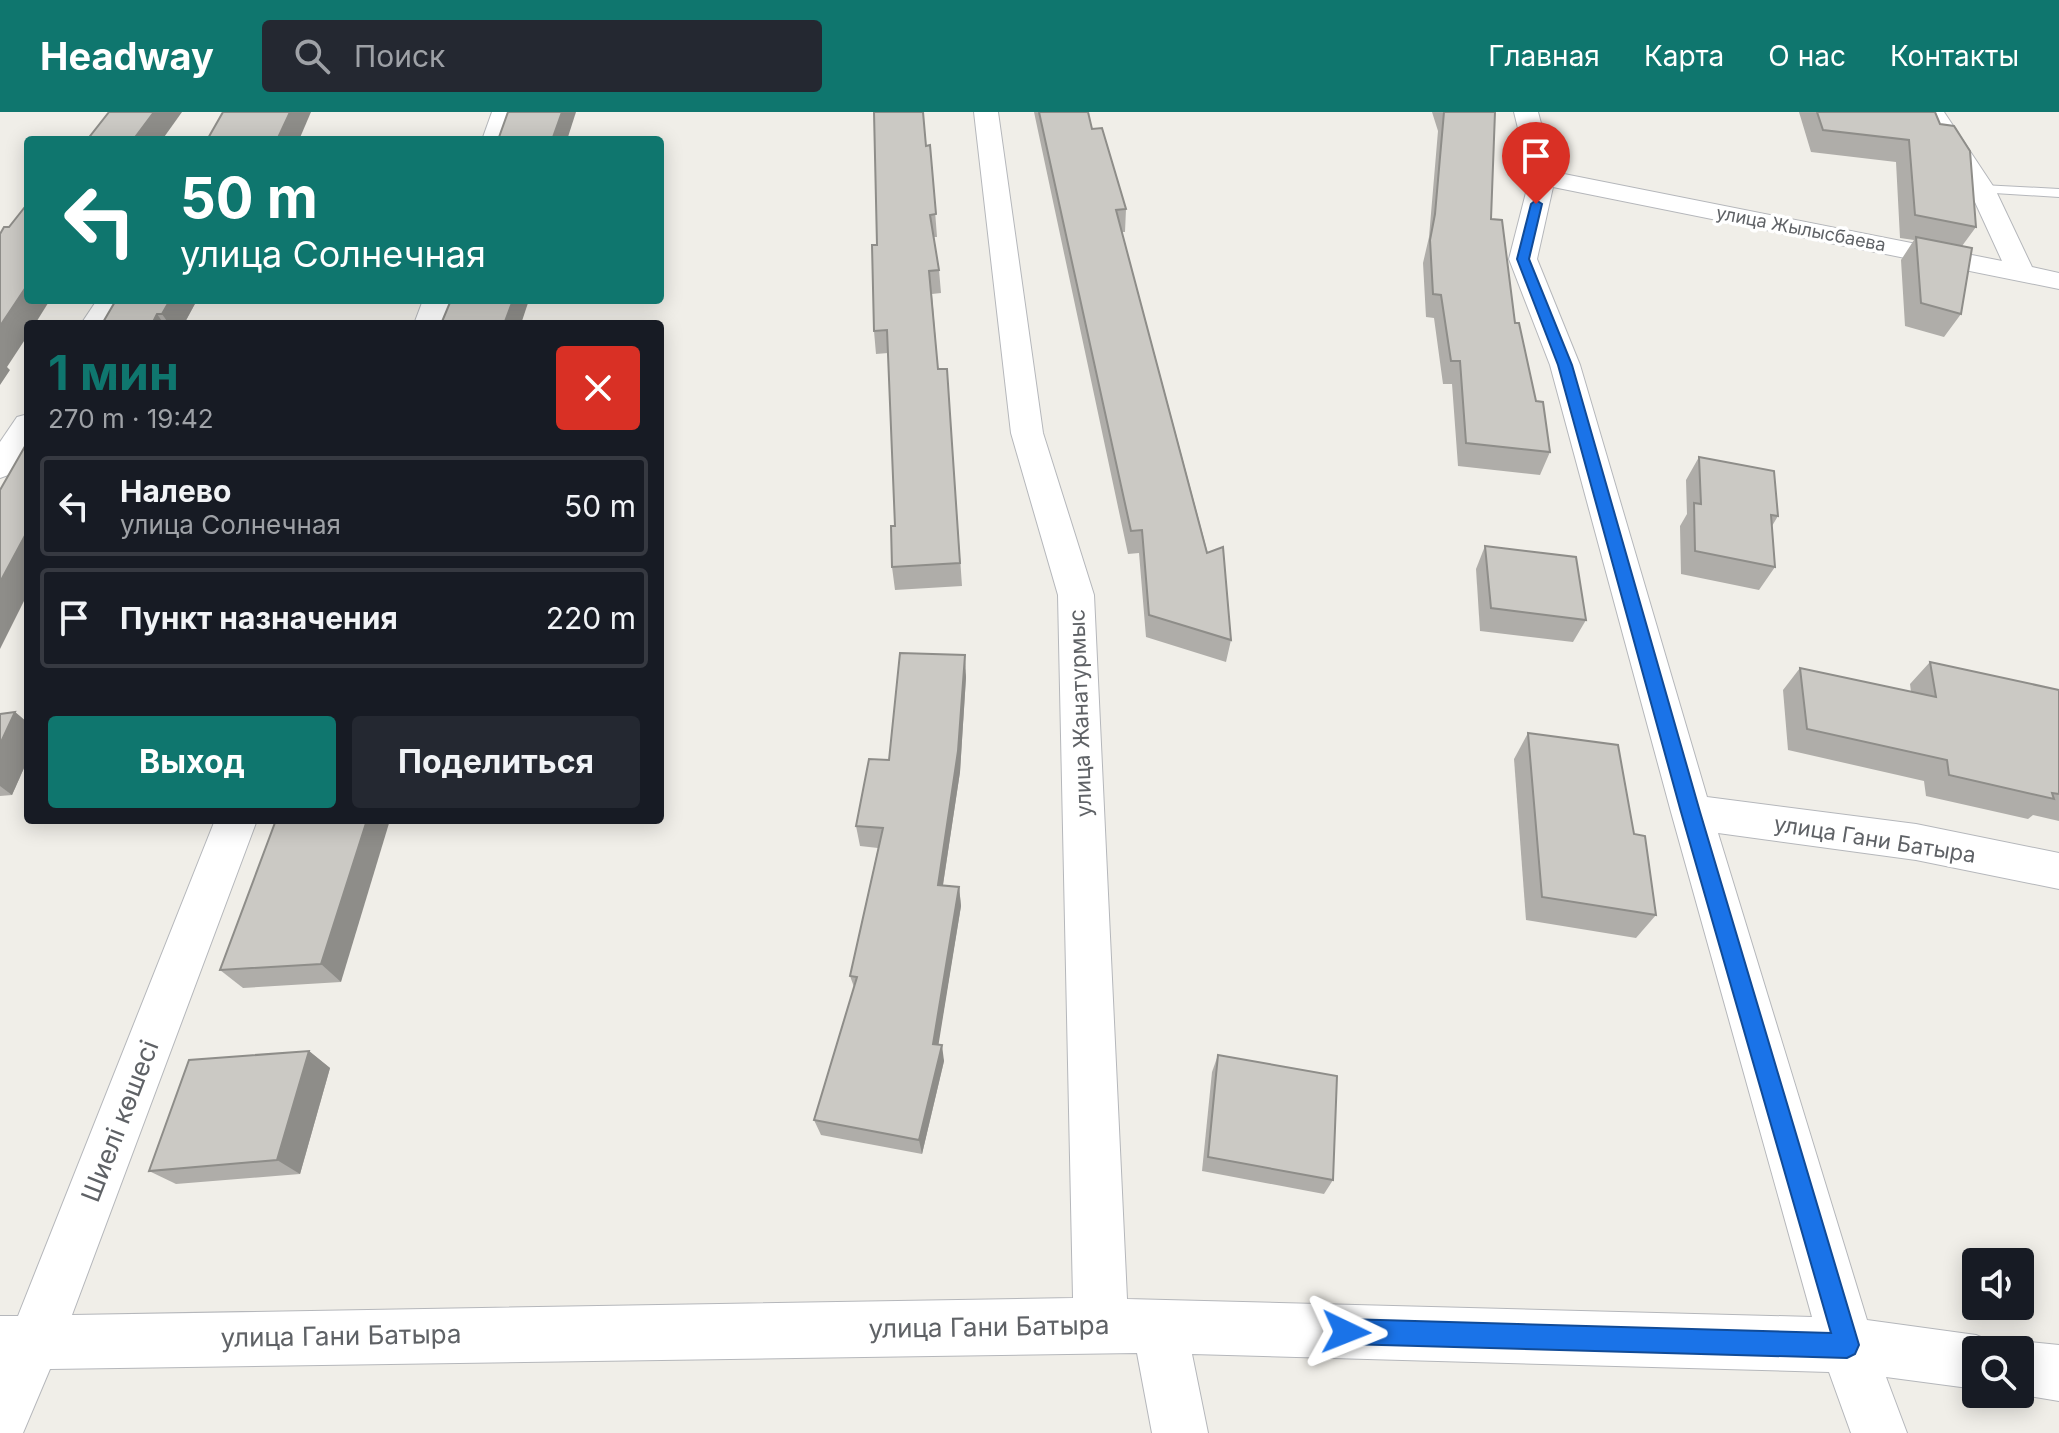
<!DOCTYPE html>
<html lang="ru">
<head>
<meta charset="utf-8">
<style>
  :root { --surface:#171b24; --page:#242831; --text:#f1f3f6; --muted:#9ea1a6; --line:#363941; --accent:#0f766e }
  body { margin:0; font-family:Inter,sans-serif; background:var(--page); color:var(--text); height:100vh; display:flex; flex-direction:column; font-size:30px; white-space:nowrap }
  * { box-sizing:border-box; margin:0 }
  p { font-size:26px; color:var(--muted) }
  .icon { flex:none; width:44px; height:44px; fill:none; stroke:currentColor; stroke-width:2; stroke-linecap:round; stroke-linejoin:round }
  .map { position:relative; flex:1; overflow:hidden }
  .side { position:absolute; left:24px; top:208px; width:640px; height:504px; display:flex; flex-direction:column; background:var(--surface); border-radius:8px; box-shadow:0 4px 20px #0003 }
  .side>* { flex:none }
  .top-card { position:absolute; left:24px; top:24px; width:640px; height:168px; border-radius:8px; box-shadow:0 4px 20px #0003; background:#0f766e; color:#fff; overflow:hidden }
  .controls { position:absolute; left:1962px; top:1136px; display:grid; gap:16px }
  .controls a { display:grid; place-items:center; width:72px; height:72px; border-radius:8px; background:var(--surface); box-shadow:0 4px 20px #0003; font-size:40px }
  .pin { position:absolute; display:grid; place-items:center; width:68px; height:68px; color:#fff; margin:-82px -34px; border-radius:50% 50% 50% 0; rotate:-45deg; box-shadow:0 0 8px #0007 }
  .pin .icon { rotate:45deg }
  .me { position:absolute; width:88px; margin:-44px; rotate:92deg; stroke-linejoin:round; filter:drop-shadow(0 0 6px #0008) }
  .turn { display:flex; align-items:center; gap:28px; height:168px; padding:0 24px; font-size:36px }
  .turn .icon { width:104px; height:104px; stroke-width:2.5 }
  .turn b { display:block; font-size:56px; line-height:68px }
  .round { display:grid; place-items:center; flex:none; width:84px; height:84px; border-radius:8px; background:var(--page) }
  .head { display:flex; align-items:center; justify-content:space-between; height:136px; padding:0 24px }
  h1 { font-size:48px; font-weight:700; line-height:60px; color:var(--accent) }
  .primary-button { display:flex; gap:16px; margin-top:auto; padding:16px 24px }
  .primary-button a { flex:1; height:92px; border-radius:8px; background:var(--accent); color:#fff; font-size:32px; font-weight:700; line-height:92px; text-align:center }
  .primary-button a+a { background:var(--page); color:var(--text) }
  ul { padding:0; list-style:none }
  li { display:flex; align-items:center; gap:24px; height:100px; margin:0 16px 12px; padding:0 8px; border:4px solid var(--line); border-radius:8px }
  li div { flex:1 }
  li b { display:block; font-size:30px }
  li em { font-style:normal }
  header { display:flex; align-items:center; gap:48px; box-sizing:border-box; height:112px; padding:0 40px; background:var(--accent); color:#fff }
  header strong { font-size:38px }
  nav { display:flex; gap:44px; margin-inline-start:auto; font-size:28px }
  .search { width:560px; height:72px; background:var(--page); display:flex; align-items:center; gap:20px; box-sizing:border-box; padding:0 28px; border-radius:8px; color:var(--muted); font-size:30px }
  .map>svg:first-child { display:block }
  .lines { fill:none; stroke-linecap:round; stroke-linejoin:round }
  .lane-casing { stroke:#b5b7bb; stroke-width:2 }
  .street-casing { stroke:#b5b7bb; stroke-width:2 }
  .lane { fill:#fff; fill-rule:evenodd }
  .street { fill:#fff; fill-rule:evenodd }
  .wall { fill:#afada9 }
  .shaded-wall { fill:#8e8d89 }
  .building { fill:#cbc9c4; stroke:#8e8d89; stroke-width:2 }
  .route { fill:#1a73e8; stroke:#114b97; stroke-width:2 }
  .labels { text-anchor:middle; stroke-width:7; stroke-linejoin:round; paint-order:stroke }
  .far-street-label { font-size:18px; fill:#5f6266; stroke:#fff }
  .street-label { font-size:22px; fill:#5f6266; stroke:#fff }
  .near-street-label { font-size:26px; fill:#5f6266; stroke:#fff }
</style>
</head>
<body>
<header>
<strong>Headway</strong>
<div class="search"><svg class="icon" aria-label="search" viewBox="0 0 24 24"><circle cx="10" cy="10" r="6"/><path d="M15 15l6 6"/></svg>Поиск</div>
<nav><a>Главная</a><a>Карта</a><a>О нас</a><a>Контакты</a></nav>
</header>
<div class="map">
<svg width="2059" height="1321" viewBox="0 0 2059 1321">
  <rect width="100%" height="100%" fill="#f0eee8"/>
  <g class="lines">
    <g class="lane-casing">
      <path id="lane" d="M1982,73l77,4v8l-81,-5 -2,-3z"/>
    </g>
    <g class="street-casing">
      <g id="street">
        <path d="M492,0h24l-10,28h-24z"/>
        <path d="M974,0h24l45,321 51,162 33,704 685,18 -141,-505 -121,-447 -41,-106 21,-82 -16,-65h24l16,60 448,89 -33,-72 -49,-77h24l51,77 37,78 27,6v16l-506,-102 -16,72 43,106 127,432 209,27 143,29v36l-143,-29 -198,-27 149,487 109,15 19,8 3,7h-22v39l-90,-12 21,56h-56l-22,-61 -637,-18 16,79h-56l-15,-80 -1087,16 -27,64h-23v-117h18l197,-496h42l-185,495 1001,-17 -15,-703 -47,-162z"/>
        <path d="M97,188h28l-16,24h-28z"/>
        <path d="M423,188h28l-9,24h-28z"/>
        <path d="M28,302v34l-17,26 -11,4v-36l17,-25z"/>
        <path d="M2020,1229l39,4v56l-43,-7h4v-44h-20z"/>
      </g>
    </g>
    <use href="#lane" class="lane"/>
    <use href="#street" class="street"/>
  </g>
  <g class="wall">
    <path d="M1034,0h54l4,17 34,80 -1,23h-3l109,408 -5,22 -80,-25 -7,-84 -11,1z"/>
    <path d="M1432,0h63l-4,107 24,104 35,129 -10,23 -82,-9 -6,-82h-9l-9,-66 -8,-1 -3,-54 6,-26 9,-106z"/>
    <path d="M1799,0h136l41,115 -14,19 -1,68 -17,23 -39,-11 -4,-66 13,-20 -14,-2 -4,-76 -85,-10z"/>
    <path d="M930,33l7,92h-3l5,33 2,23 -9,1 6,75h9l15,217 -67,4 -3,-23 3,-41 -7,-173 -12,1 -2,-23 3,-86 49,-99z"/>
    <path d="M197,188l-13,24h-82z"/>
    <path d="M1699,345l79,59 -6,10 3,41 -16,23 -78,-16 -1,-48 7,-12 -1,-34z"/>
    <path d="M1485,434l101,74 -13,22 -93,-11 -4,-62z"/>
    <path d="M1930,550l129,28v131l-26,-6 -5,4 -102,-23 -2,-15 -136,-31 -5,-60 17,-22 111,24 -1,-8z"/>
    <path d="M966,565l-6,95 -17,113 16,2 2,19 -23,138 6,17 -22,93 -101,-19 -7,-15 40,-133 -4,-11 28,-128 -18,-2 -4,-20 33,-66z"/>
    <path d="M15,600l13,11v36l-16,36 -12,1v-82z"/>
    <path d="M1528,621l106,101 22,81 -20,23 -110,-18 -12,-161z"/>
    <path d="M276,708l65,162 -98,6 -23,-18z"/>
    <path d="M309,939l21,17 -30,106 -124,10 -27,-13z"/>
    <path d="M1218,943l115,125 -9,14 -122,-23 10,-99z"/>
  </g>
  <g class="shaded-wall">
    <path d="M154,0h28l-20,28h-29z"/>
    <path d="M290,0h21l-12,28h-22z"/>
    <path d="M562,0h14l-9,28h-15z"/>
    <path d="M28,172v16h22l-15,24h-7v11l-21,32 3,3 -10,15v-59z"/>
    <path d="M170,188h27l-13,24h-15l-7,-10z"/>
    <path d="M513,188h16l-8,24h-17z"/>
    <path d="M157,202l7,10h-12z"/>
    <path d="M27,418l1,63 -28,56v-67z"/>
    <path d="M965,543l1,22 -6,95 -20,132 -2,-19z"/>
    <path d="M15,600l13,11v36l-16,36 -12,-9v-42z"/>
    <path d="M367,708h23l-49,162 -20,-18z"/>
    <path d="M959,775l2,19 -25,154 -3,-16z"/>
    <path d="M942,933l2,16 -22,93 -3,-14z"/>
    <path d="M309,939l21,17 -30,106 -23,-14z"/>
  </g>
  <g class="building">
    <path d="M109,0h45l-21,28h-46z"/>
    <path d="M223,0h67l-13,28h-70z"/>
    <path d="M508,0h54l-10,28h-54z"/>
    <path d="M874,0h49l3,34 4,-1 6,69 -6,1 9,55 -10,1 9,98h9l13,194 -68,4 -1,-41h4l-8,-196 -13,1 -2,-86h5z"/>
    <path d="M1039,0h49l4,17 10,-1 24,81 -10,1 91,343 16,-6 8,93 -82,-25 -7,-85 -11,1z"/>
    <path d="M1444,0h51l-4,107 11,1 13,103h4l17,78 7,1 7,50 -84,-9 -6,-82h-9l-10,-66 -8,-1 -3,-54 5,-26z"/>
    <path d="M1817,0h118l5,12 14,2 16,25 6,76 -61,-12 -6,-75 -86,-10z"/>
    <path d="M28,91v81l-28,42v-92l4,-7h5z"/>
    <path d="M1916,125l56,11 -11,66 -40,-11z"/>
    <path d="M116,188h54l-8,14h-5l-5,10h-50z"/>
    <path d="M451,188h62l-9,24h-63z"/>
    <path d="M28,329v89l-28,52v-92z"/>
    <path d="M1699,345l75,14 4,45 -7,-1 4,52 -80,-16 -1,-48 7,1z"/>
    <path d="M1485,434l91,11 10,63 -95,-12z"/>
    <path d="M900,541l65,2 -7,96 -20,134 21,2 -26,157 9,1 -23,95 -105,-20 43,-143 -7,-1 33,-148 -27,-2 13,-67 20,1z"/>
    <path d="M1930,550l129,28v104l-7,-1 2,6 -105,-24 -2,-15 -140,-31 -7,-61 136,29z"/>
    <path d="M15,600l-15,32v-30z"/>
    <path d="M1528,621l90,12 16,89 11,2 11,79 -114,-18z"/>
    <path d="M276,708h91l-46,144 -101,6z"/>
    <path d="M309,939l-32,109 -128,11 40,-111z"/>
    <path d="M1218,943l119,21 -4,104 -125,-23z"/>
  </g>
  <path class="route" d="M1536,88l6,4 -13,55 43,106 128,447 159,533 -4,9 -8,4 -501,-14 -8,-4 -4,-8 4,-9 8,-4 485,14 -150,-521 -123,-447 -41,-106 14,-55z"/>
  <g class="labels">
    <g class="far-street-label">
      <text transform="translate(1801 117) rotate(11)" y="6">улица Жылысбаева</text>
    </g>
    <g class="street-label">
      <text transform="translate(1080 601) rotate(-92)" y="8">улица Жанатурмыс</text>
      <text transform="translate(1875 727) rotate(9)" y="8">улица Гани Батыра</text>
    </g>
    <g class="near-street-label">
      <text transform="translate(120 1009) rotate(-69)" y="9">Шиелі көшесі</text>
      <text transform="translate(989 1215) rotate(-1)" y="9">улица Гани Батыра</text>
      <text transform="translate(341 1224) rotate(-1)" y="9">улица Гани Батыра</text>
    </g>
  </g>
</svg>
<div class="controls">
<a><svg class="icon" aria-label="sound" viewBox="0 0 24 24"><path d="M4 9h4l5-4v14l-5-4H4zM17 9q2 3 0 6"/></svg></a>
<a><svg class="icon" aria-label="search" viewBox="0 0 24 24"><circle cx="10" cy="10" r="6"/><path d="M15 15l6 6"/></svg></a>
</div>
<div class="pin" style="left:1536px;top:92px;background:#d93025"><svg class="icon" aria-label="arrive" viewBox="0 0 24 24"><path d="M6 21V4h12l-3 4 3 4H6"/></svg></div>
<svg class="me" style="left:1346px;top:1220px" viewBox="-20 -20 40 40"><path d="M0-17L14 15 0 8-14 15z" fill="#1a73e8" stroke="#fff" stroke-width="4"/></svg>
<div class="top-card">
<div class="turn"><svg class="icon" aria-label="left" viewBox="0 0 24 24"><path d="M17 20v-9H6M10 6l-5 5 5 5"/></svg><div><b>50 m</b>улица Солнечная</div></div>
</div>
<section class="side">
<div class="head"><div><h1>1 мин</h1><p>270 m · 19:42</p></div><a class="round" style="background:#d93025;color:#fff"><svg class="icon" aria-label="close" viewBox="0 0 24 24"><path d="M6 6l12 12M18 6L6 18"/></svg></a></div>
<ul>
<li><svg class="icon" aria-label="left" viewBox="0 0 24 24"><path d="M17 20v-9H6M10 6l-5 5 5 5"/></svg><div><b>Налево</b><p>улица Солнечная</p></div><em>50 m</em></li>
<li><svg class="icon" aria-label="arrive" viewBox="0 0 24 24"><path d="M6 21V4h12l-3 4 3 4H6"/></svg><div><b>Пункт назначения</b></div><em>220 m</em></li>
</ul>
<div class="primary-button"><a>Выход</a><a>Поделиться</a></div>
</section>
</div>
</body>
</html>
